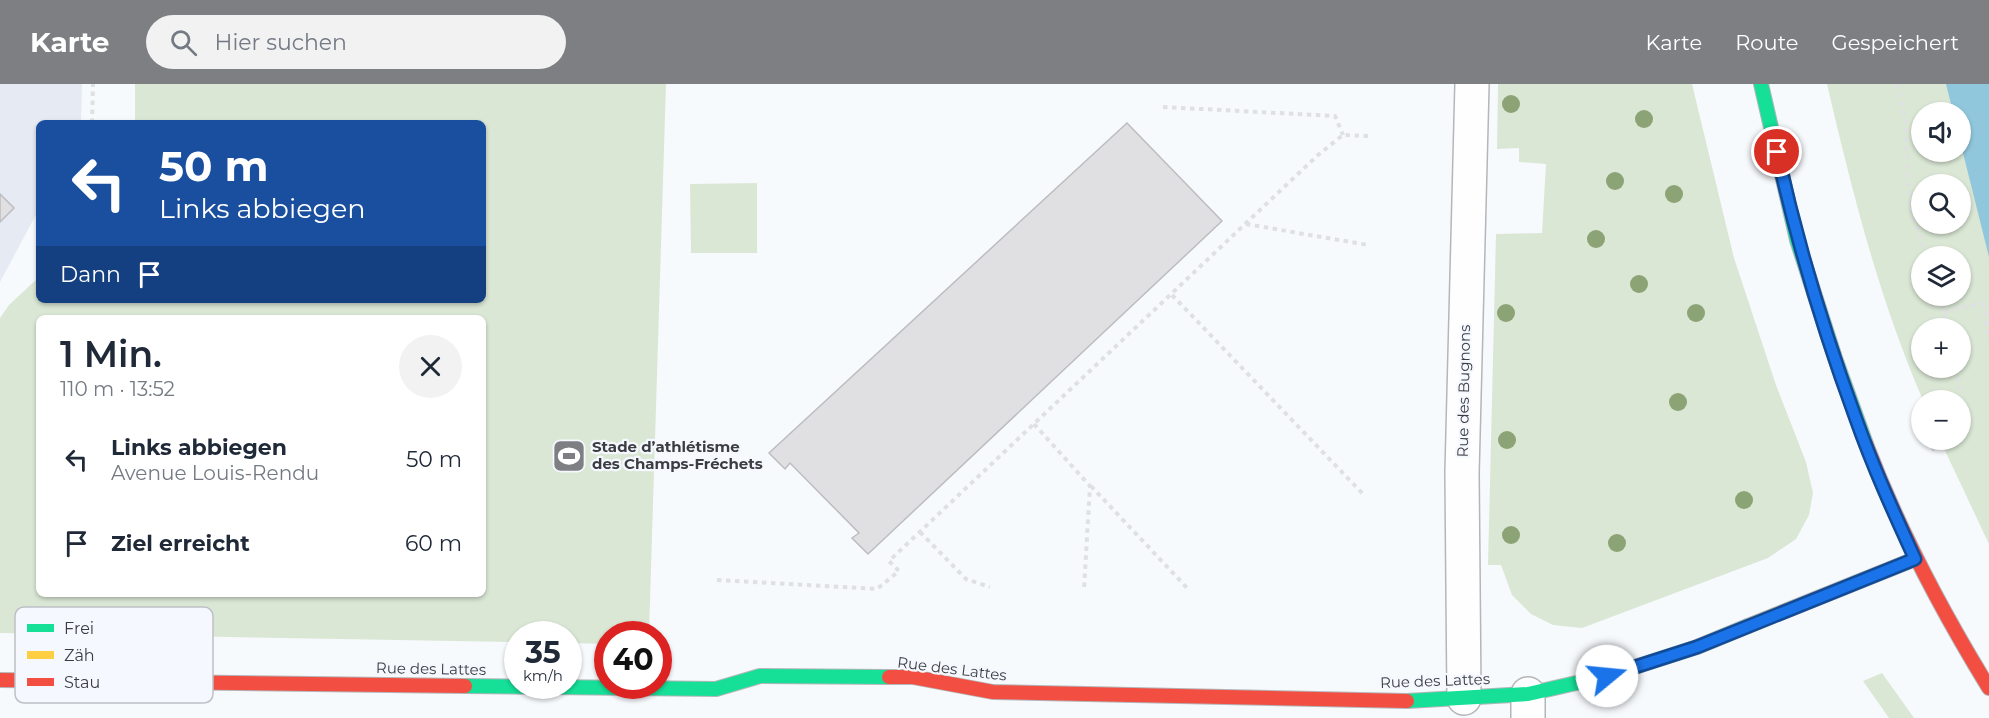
<!DOCTYPE html>
<html lang="de">
<head>
<meta charset="utf-8">
<style>
  :root { --surface:#fff; --page:#f2f2f3; --text:#1f2937; --muted:#747a83; --accent:#7d7f83 }
  body { margin:0; font-family:Montserrat,sans-serif; background:var(--page); color:var(--text); height:100vh; display:flex; flex-direction:column; font-size:22px; white-space:nowrap }
  * { box-sizing:border-box; margin:0 }
  p { font-size:20px; color:var(--muted) }
  .icon { flex:none; width:33px; height:33px; fill:none; stroke:currentColor; stroke-width:2; stroke-linecap:round; stroke-linejoin:round }
  .map { position:relative; flex:1; overflow:hidden }
  .drawer { position:absolute; left:36px; top:231px; width:450px; height:282px; display:flex; flex-direction:column; background:var(--surface); border-radius:9px; box-shadow:0 2px 4px #0004 }
  .drawer>* { flex:none }
  .banner { position:absolute; left:36px; top:36px; width:450px; height:183px; border-radius:9px; box-shadow:0 2px 4px #0004; background:#1a4fa0; color:#fff; overflow:hidden }
  .fabs { position:absolute; left:1911px; top:18px; display:grid; gap:12px }
  .fabs a { display:grid; place-items:center; width:60px; height:60px; border-radius:50%; background:var(--surface); box-shadow:0 2px 4px #0004; font-size:30px }
  .speed { position:absolute; left:504px; top:537px; display:flex; gap:12px; font-size:30px; font-weight:700; text-align:center }
  .speed>* { display:grid; place-content:center; width:78px; height:78px; border-radius:50%; background:var(--surface); box-shadow:0 2px 4px #0004; line-height:1 }
  .speed small { font-size:15px; font-weight:400 }
  .speed .limit { border:9px solid #d22; background:#fff; color:#111 }
  .pin { position:absolute; display:grid; place-items:center; width:51px; height:51px; color:#fff; margin:-26px; border:3px solid #fff; border-radius:50%; box-shadow:0 2px 6px #0007 }
  .me { position:absolute; width:66px; margin:-33px; rotate:73deg; stroke-linejoin:round; filter:drop-shadow(0 0 4px #0008) }
  .turn { display:flex; align-items:center; gap:21px; height:126px; padding:0 24px; font-size:27px }
  .turn .icon { width:78px; height:78px; stroke-width:2.5 }
  .turn b { display:block; font-size:42px; line-height:51px }
  .then { display:flex; align-items:center; height:57px; padding:0 24px; background:#0003; gap:12px; font-size:22px }
  .round { display:grid; place-items:center; flex:none; width:63px; height:63px; border-radius:32px; background:var(--page) }
  .summary { display:flex; align-items:center; justify-content:space-between; height:102px; padding:0 24px }
  h1 { font-size:36px; font-weight:600; line-height:45px }
  ul { padding:0; list-style:none }
  li { display:flex; align-items:center; gap:18px; height:84px; padding:0 24px }
  li div { flex:1 }
  li b { display:block; font-size:22px }
  li em { font-style:normal }
  header { display:flex; align-items:center; gap:36px; box-sizing:border-box; height:84px; padding:0 30px; background:var(--accent); color:#fff }
  header strong { font-size:28px }
  nav { display:flex; gap:33px; margin-inline-start:auto; font-size:21px }
  .search { width:420px; height:54px; background:var(--page); display:flex; align-items:center; gap:15px; box-sizing:border-box; padding:0 21px; border-radius:33px; color:var(--muted); font-size:22px }
  .map>svg:first-child { display:block }
  .built { fill:#e5eaf3 }
  .green { fill:#dae7d5; fill-rule:evenodd }
  .water { fill:#91c7dc }
  .building { fill:#e0e0e3; stroke:#bdbdc0; stroke-width:1.5 }
  .lines { fill:none; stroke-linecap:round; stroke-linejoin:round }
  .street-casing { stroke:#b4b6b9; stroke-width:36 }
  .fast-casing { stroke:#b4b6b9; stroke-width:16 }
  .slow-casing { stroke:#b4b6b9; stroke-width:16 }
  .jam-casing { stroke:#b4b6b9; stroke-width:16 }
  .path { stroke:#dfe0e1; stroke-width:4; stroke-dasharray:4.5 4.5; stroke-linecap:butt }
  .street { stroke:#fefeff; stroke-width:33 }
  .fast { stroke:#16e098; stroke-width:14 }
  .slow { stroke:#ffcf43; stroke-width:14 }
  .jam { stroke:#f24e42; stroke-width:14 }
  .tree { fill:#8ba375 }
  .route-casing { stroke:#114b97; stroke-width:15 }
  .route { stroke:#1a73e8; stroke-width:10 }
  .labels { text-anchor:middle; stroke-width:4.5; stroke-linejoin:round; paint-order:stroke }
  .street-label { font-size:15px; fill:#3b3d41; stroke:#f5f9ff }
  .poi-label { font-size:15px; font-weight:bold; fill:#3b3d41; stroke:#f5f9ff; text-anchor:start }
  .key { fill:#f5f9ff; stroke:#bdc1c6; stroke-width:1.5 }
  .key-label { font-size:16px; fill:#3b3d41 }
</style>
</head>
<body>
<header>
<strong>Karte</strong>
<div class="search"><svg class="icon" aria-label="search" viewBox="0 0 24 24"><circle cx="10" cy="10" r="6"/><path d="M15 15l6 6"/></svg>Hier suchen</div>
<nav><a>Karte</a><a>Route</a><a>Gespeichert</a></nav>
</header>
<div class="map">
<svg width="1989" height="634" viewBox="0 0 1989 634">
  <rect width="100%" height="100%" fill="#f7fafd"/>
  <path class="built" d="M0,0h82l-1,39h-42v86l-39,73z"/>
  <g class="green">
    <path d="M135,0h531l-17,550h-41l-1,10 -38,-1 -1,-9h-50l-1,8 -517,-9v-315l9,-13 30,-28v23h444v-177h-348zM39,234h444v276h-444z"/>
    <path d="M1498,0h194l42,174 42,127 30,77 7,31 -4,22 -13,24 -28,19 -186,70 -29,-3 -22,-11 -19,-19 -11,-30h-13l8,-331 46,-1 4,-69 -27,-2v-14l-22,1z"/>
    <path d="M1827,0h162v460l-49,-104h20v-40h-37c-44,-101 -71,-209 -96,-316zM1922,28h38v40h-38zM1922,100h38v40h-38zM1922,172h38v40h-38zM1922,244h38v40h-38z"/>
    <path d="M757,99v70h-66l-1,-69z"/>
    <path d="M1882,589l32,45h-25l-26,-37z"/>
  </g>
  <path class="water" d="M1946,0h43v173l-28,-112 -1,-33h-7z"/>
  <g class="building">
    <path d="M1127,39l95,98 -354,333 -16,-16 7,-5 -69,-70 -5,6 -16,-16z"/>
    <path d="M0,110l14,14 -14,14z"/>
  </g>
  <g class="lines">
    <g class="street-casing">
      <g id="street">
        <path d="M1464,614l-2,-225 10,-389"/>
        <path d="M1528,634v-24"/>
      </g>
    </g>
    <g class="fast-casing">
      <g id="fast">
        <path d="M1761,0l36,156 38,118 31,86"/>
        <path d="M465,602l251,3 44,-13 129,1"/>
        <path d="M1407,617l121,-7 79,-18 90,-29 51,-21"/>
      </g>
    </g>
    <g class="slow-casing">
      <path id="slow" d="M1748,542l167,-67"/>
    </g>
    <g class="jam-casing">
      <g id="jam">
        <path d="M1866,360c33,86 75,166 123,244"/>
        <path d="M889,593h24l80,15 414,9"/>
        <path d="M0,596l465,6"/>
      </g>
    </g>
    <g class="path">
      <path d="M1897,0l8,34 6,92 16,46"/>
      <path d="M1163,23l172,9 8,19"/>
      <path d="M92,39l1,-39"/>
      <path d="M1246,140l122,21"/>
      <path d="M1172,211l192,200"/>
      <path d="M1940,212l9,32"/>
      <path d="M1983,219l6,37"/>
      <path d="M1945,227l44,-9"/>
      <path d="M1956,284l3,16 -1,16"/>
      <path d="M1034,340l56,62 -6,103"/>
      <path d="M1932,366l15,-10"/>
      <path d="M1091,402l98,104"/>
      <path d="M920,448l46,47 24,8"/>
      <path d="M717,496l160,9 22,-18 -10,-10 429,-406 25,-20 27,1"/>
    </g>
    <use href="#street" class="street"/>
    <use href="#fast" class="fast"/>
    <use href="#slow" class="slow"/>
    <use href="#jam" class="jam"/>
  </g>
  <g class="tree">
    <circle cx="1511" cy="20" r="9"/>
    <circle cx="1644" cy="35" r="9"/>
    <circle cx="1615" cy="97" r="9"/>
    <circle cx="1674" cy="110" r="9"/>
    <circle cx="1596" cy="155" r="9"/>
    <circle cx="1639" cy="200" r="9"/>
    <circle cx="1506" cy="229" r="9"/>
    <circle cx="1696" cy="229" r="9"/>
    <circle cx="1678" cy="318" r="9"/>
    <circle cx="1507" cy="356" r="9"/>
    <circle cx="1744" cy="416" r="9"/>
    <circle cx="1511" cy="451" r="9"/>
    <circle cx="1617" cy="459" r="9"/>
  </g>
  <g class="lines">
    <g class="route-casing">
      <path id="route" d="M1607,592l90,-29 218,-88c-21,-46 -42,-92 -59,-140 -32,-87 -59,-177 -79,-267"/>
    </g>
    <use href="#route" class="route"/>
  </g>
  <defs>
    <g id="stadium-square" transform="scale(1.725)"><rect x="-9" y="-9" width="18" height="18" rx="4" fill="#7d7f83" stroke="#f5f9ff"/><path d="M0-5a6.5 5 0 1 0 0 10a6.5 5 0 1 0 0-10ZM-3.5-1.8h7v3.6h-7Z" fill="#fff"/></g>
  </defs>
  <g fill-rule="evenodd">
    <use href="#stadium-square" x="569" y="372"/>
  </g>
  <g class="labels">
    <g class="street-label">
      <text transform="translate(1464 307) rotate(-89)" y="5">Rue des Bugnons</text>
      <text transform="translate(431 585) rotate(1)" y="5">Rue des Lattes</text>
      <text transform="translate(952 585) rotate(7)" y="5">Rue des Lattes</text>
      <text transform="translate(1435 597) rotate(-2)" y="5">Rue des Lattes</text>
    </g>
    <g class="poi-label">
      <text x="592" y="368">Stade d’athlétisme<tspan x="592" dy="17">des Champs-Fréchets</tspan></text>
    </g>
  </g>
  <rect x="15" y="523" width="198" height="96" rx="9" class="key"/>
  <rect x="27" y="540" width="27" height="8" fill="#16e098"/>
  <rect x="27" y="567" width="27" height="8" fill="#ffcf43"/>
  <rect x="27" y="594" width="27" height="8" fill="#f24e42"/>
  <g class="key-label">
    <text x="64" y="550">Frei</text>
    <text x="64" y="577">Zäh</text>
    <text x="64" y="604">Stau</text>
  </g>
</svg>
<div class="fabs">
<a><svg class="icon" aria-label="sound" viewBox="0 0 24 24"><path d="M4 9h4l5-4v14l-5-4H4zM17 9q2 3 0 6"/></svg></a>
<a><svg class="icon" aria-label="search" viewBox="0 0 24 24"><circle cx="10" cy="10" r="6"/><path d="M15 15l6 6"/></svg></a>
<a><svg class="icon" aria-label="layers" viewBox="0 0 24 24"><path d="M12 4l9 5-9 5-9-5zM3 14l9 5 9-5"/></svg></a>
<a>+</a>
<a>−</a>
</div>
<div class="speed"><div>35<small>km/h</small></div><div class="limit">40</div></div>
<div class="pin" style="left:1777px;top:68px;background:#d93025"><svg class="icon" aria-label="arrive" viewBox="0 0 24 24"><path d="M6 21V4h12l-3 4 3 4H6"/></svg></div>
<svg class="me" style="left:1607px;top:592px" viewBox="-20 -20 40 40"><circle r="19" fill="#fff"/><path d="M0-13L10 11 0 6-10 11z" fill="#1a73e8"/></svg>
<div class="banner">
<div class="turn"><svg class="icon" aria-label="left" viewBox="0 0 24 24"><path d="M17 20v-9H6M10 6l-5 5 5 5"/></svg><div><b>50 m</b>Links abbiegen</div></div>
<div class="then">Dann<svg class="icon" aria-label="arrive" viewBox="0 0 24 24"><path d="M6 21V4h12l-3 4 3 4H6"/></svg></div>
</div>
<section class="drawer">
<div class="summary"><div><h1>1 Min.</h1><p>110 m · 13:52</p></div><a class="round"><svg class="icon" aria-label="close" viewBox="0 0 24 24"><path d="M6 6l12 12M18 6L6 18"/></svg></a></div>
<ul>
<li><svg class="icon" aria-label="left" viewBox="0 0 24 24"><path d="M17 20v-9H6M10 6l-5 5 5 5"/></svg><div><b>Links abbiegen</b><p>Avenue Louis-Rendu</p></div><em>50 m</em></li>
<li><svg class="icon" aria-label="arrive" viewBox="0 0 24 24"><path d="M6 21V4h12l-3 4 3 4H6"/></svg><div><b>Ziel erreicht</b></div><em>60 m</em></li>
</ul>
</section>
</div>
</body>
</html>
